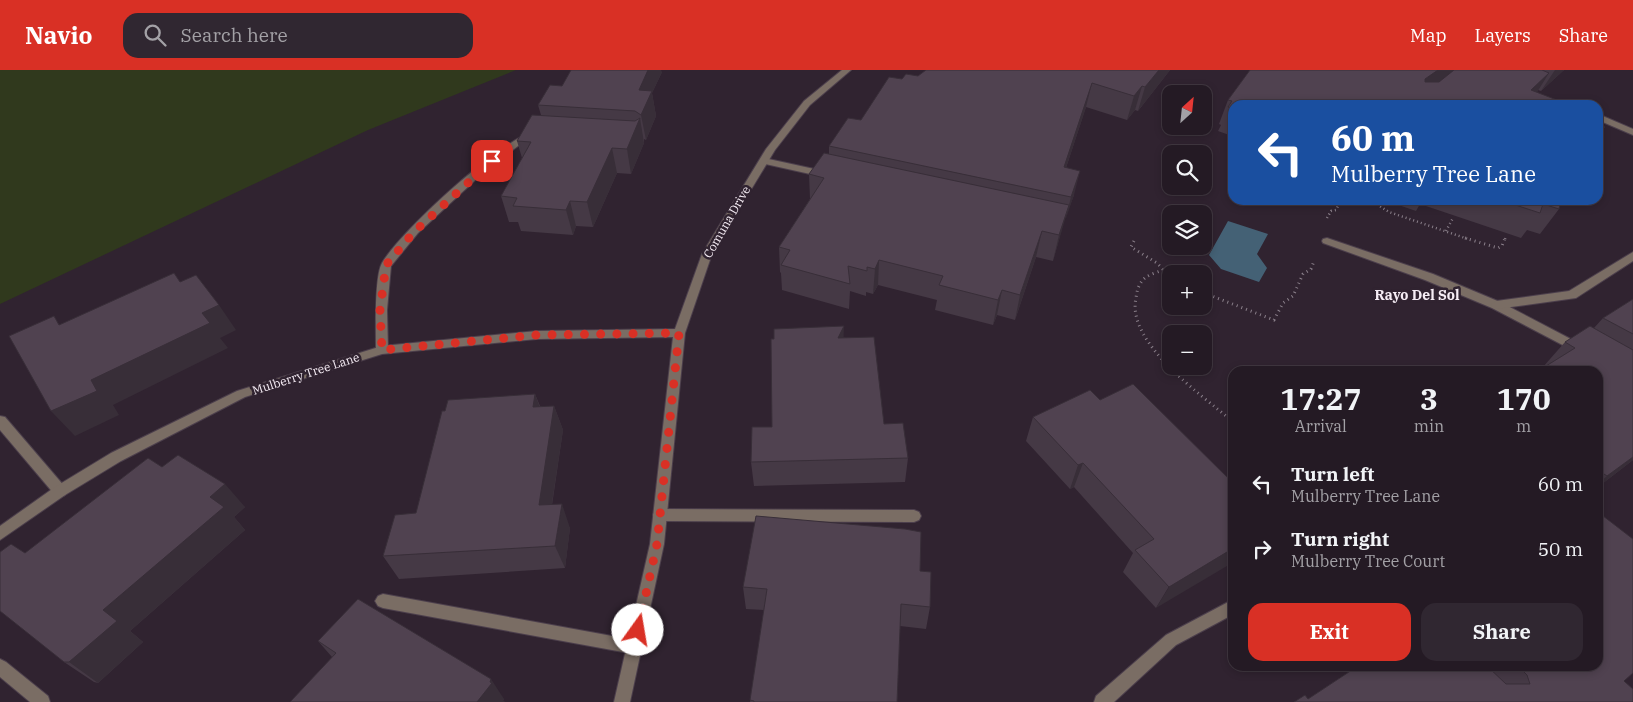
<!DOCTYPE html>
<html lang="en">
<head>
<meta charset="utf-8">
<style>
  :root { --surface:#241a24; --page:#302731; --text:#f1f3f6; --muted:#a3a1a6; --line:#413841; --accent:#d93025 }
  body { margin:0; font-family:"IBM Plex Serif",serif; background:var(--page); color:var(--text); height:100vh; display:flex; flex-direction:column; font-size:19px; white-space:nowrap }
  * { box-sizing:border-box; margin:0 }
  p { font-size:16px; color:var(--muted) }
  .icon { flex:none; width:28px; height:28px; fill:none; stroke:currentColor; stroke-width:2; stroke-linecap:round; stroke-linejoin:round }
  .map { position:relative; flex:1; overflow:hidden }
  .sheet { position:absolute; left:1228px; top:296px; width:375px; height:305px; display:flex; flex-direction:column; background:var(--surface); border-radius:15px; box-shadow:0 2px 8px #0003,0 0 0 1px var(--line) }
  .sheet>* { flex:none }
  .top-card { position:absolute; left:1228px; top:30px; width:375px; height:105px; border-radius:15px; box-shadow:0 2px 8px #0003,0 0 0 1px var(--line); background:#1a4fa0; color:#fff; overflow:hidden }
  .needle { width:32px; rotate:27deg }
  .tools { position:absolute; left:1162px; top:15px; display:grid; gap:10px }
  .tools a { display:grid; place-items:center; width:50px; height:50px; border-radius:10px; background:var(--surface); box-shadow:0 2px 8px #0003,0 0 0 1px var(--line); font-size:25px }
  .pin { position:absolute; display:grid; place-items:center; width:42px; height:42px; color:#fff; margin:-21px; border-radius:10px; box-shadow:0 2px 8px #0006 }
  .me { position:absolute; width:55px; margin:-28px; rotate:13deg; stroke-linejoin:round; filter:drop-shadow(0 0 4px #0008) }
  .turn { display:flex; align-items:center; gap:18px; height:105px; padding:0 20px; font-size:22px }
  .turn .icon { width:65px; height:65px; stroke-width:2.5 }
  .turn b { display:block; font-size:35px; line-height:42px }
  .eta { display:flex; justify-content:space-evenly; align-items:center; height:85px; text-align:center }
  .eta b { font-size:30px; font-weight:800; line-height:35px }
  .cta { display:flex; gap:10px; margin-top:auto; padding:10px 20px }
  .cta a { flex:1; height:58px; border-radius:15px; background:var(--accent); color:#fff; font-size:20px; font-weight:800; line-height:58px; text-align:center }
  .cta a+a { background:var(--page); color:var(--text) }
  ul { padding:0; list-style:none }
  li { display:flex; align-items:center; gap:15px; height:65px; padding:0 20px }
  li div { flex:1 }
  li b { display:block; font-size:19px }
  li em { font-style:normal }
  header { display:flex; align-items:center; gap:30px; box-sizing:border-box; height:70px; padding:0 25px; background:var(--accent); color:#fff }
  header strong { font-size:24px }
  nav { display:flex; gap:28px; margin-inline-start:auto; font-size:18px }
  .search { width:350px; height:45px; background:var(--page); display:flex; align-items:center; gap:12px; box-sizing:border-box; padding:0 18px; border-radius:15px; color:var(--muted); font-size:19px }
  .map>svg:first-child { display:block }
  .green { fill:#30391d }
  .water { fill:#446175 }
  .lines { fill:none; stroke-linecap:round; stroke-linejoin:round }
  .service-casing { stroke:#4c3f4c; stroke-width:2 }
  .minor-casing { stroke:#4c3f4c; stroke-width:2 }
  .path-far1 { stroke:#8b808b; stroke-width:2.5; stroke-dasharray:1 3; stroke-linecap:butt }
  .path { stroke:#8b808b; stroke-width:3; stroke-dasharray:1 4; stroke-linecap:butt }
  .service { fill:#7a6d64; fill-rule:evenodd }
  .minor { fill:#7a6d64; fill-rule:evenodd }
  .wall { fill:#453945 }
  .shaded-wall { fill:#382e38 }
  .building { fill:#504250; stroke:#382e38 }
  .route { stroke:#d93025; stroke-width:9; stroke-dasharray:0 16.2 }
  .labels { text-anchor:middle; stroke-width:5; stroke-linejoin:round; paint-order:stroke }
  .street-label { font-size:12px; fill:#f6edf5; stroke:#302330 }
  .neighbourhood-label { font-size:14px; font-weight:bold; fill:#f6edf5; stroke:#302330 }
</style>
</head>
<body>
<header>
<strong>Navio</strong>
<div class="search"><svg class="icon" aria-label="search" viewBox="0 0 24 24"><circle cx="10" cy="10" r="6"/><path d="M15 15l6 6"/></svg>Search here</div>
<nav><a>Map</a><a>Layers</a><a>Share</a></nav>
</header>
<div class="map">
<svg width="1633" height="632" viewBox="0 0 1633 632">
  <rect width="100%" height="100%" fill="#302330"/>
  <path class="green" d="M0,0h516l-148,60 -368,174z"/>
  <path class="water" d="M1228,151l40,13 -11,20 10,14 -8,14 -38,-13 -12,-14z"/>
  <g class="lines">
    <g class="service-casing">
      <g id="service">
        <path d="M533,62l5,3 -2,2 -18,9 -34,26 -66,61 -27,33 -4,44 1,40 -2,3h-8l-2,-3c0,-17 -2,-73 6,-87 18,-31 117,-122 151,-131z"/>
        <path d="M764,88l64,14 5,3 -5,3 -67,-15 -2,-2z"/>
        <path d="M1327,168l106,36 67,28 84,44 2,3 -2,3h-8l-84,-44 -67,-28 -102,-37 -1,-2 1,-2z"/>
        <path d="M0,346l5,1 60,70 2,4 -2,4 -5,2 -5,-2 -55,-65z"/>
        <path d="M660,439l254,1 5,2 2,4 -2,4 -5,2 -254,-1 -5,-2 -2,-4 2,-4z"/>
        <path d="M383,524l251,46 6,2 2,5 -2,5 -6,2 -251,-46 -5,-2 -3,-5 3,-5z"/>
        <path d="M1232,530v15l-56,30 -62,57h-20l2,-6 70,-61z"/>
        <path d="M0,589l6,3 42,34 2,6h-20l-30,-25z"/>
      </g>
    </g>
    <g class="minor-casing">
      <g id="minor">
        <path d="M842,0h9l-41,35 -35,45 -63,104 -27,79 -21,211 -34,158h-16l36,-158 23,-207 -136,2 -155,15 -137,43 -124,64 -56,34 -65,45v-14l55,-39 56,-34 126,-62 145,-45 155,-15 138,-2 27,-75 64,-105 38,-48z"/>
        <path d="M1598,44l35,15v6l-35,-15z"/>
        <path d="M1633,182v9l-57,37 -80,11 -6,-4 6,-4 73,-10z"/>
      </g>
    </g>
    <g class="path-far1">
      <path d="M1370,130l19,12 79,27"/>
      <path d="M1327,148l4,-7 5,-1 5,-10"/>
      <path d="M1446,161l7,-13"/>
      <path d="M1505,169l1,-3"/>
    </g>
    <g class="path">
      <path d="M1465,168l33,10 4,-2 3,-8"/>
      <path d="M1134,171l-3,6 26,16 14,15"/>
      <path d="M1163,200c-5,2 -13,4 -18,8 -6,5 -8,12 -9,20 -10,45 66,97 96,123"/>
      <path d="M1204,223l70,27 9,-17 10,-7 10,-22 8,-5 3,-8"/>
    </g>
    <use href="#service" class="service"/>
    <use href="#minor" class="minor"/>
  </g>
  <g class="wall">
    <path d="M926,0h244l-32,41 -3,-1 -8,10 -41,-13 -20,61 8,27 -10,26 -11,40 -17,-4 -21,63 -18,-5 -4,10 -58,-15 2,-10 -59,-15 -5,9 -7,-2v4l-16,-5 -1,18 -67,-19 -1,-17 -1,-1 -1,-25 31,-48 -1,-25 20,-20v-8l32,-26 41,-41 16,-3z"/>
    <path d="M1250,0h314l-23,21 -3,-1 -1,2 -305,13v31l-14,-5 3,-6 -2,-1 9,-24z"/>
    <path d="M662,2l-10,21 4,23 -10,24 -2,-1v4l-13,31 -14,-1 -24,54 -17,-1 -3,9 -52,-4 -3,-9h-9l-8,-26 21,-38 -5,-17 24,-26 -3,-10 24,-19z"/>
    <path d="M1384,130h177l-2,9 -19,25 -13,-4 -6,8 -101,-34 -4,7z"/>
    <path d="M1633,229v161l-35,27v-116l-55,-4 22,-25 29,-14 9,-10z"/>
    <path d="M844,267l40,87 24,34 -3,24 -151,4 -3,-24z"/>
    <path d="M535,324l5,12h14l9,24 -11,75 18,23 -5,40 -166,11 -16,-23 33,-43z"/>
    <path d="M1100,330l132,82 -76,126 -33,-36 10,-19 -59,-66 -4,2 -44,-48 7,-24z"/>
    <path d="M162,397l83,40 -11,10 11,13 -115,101 13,11 -45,41 -4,-1 -30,-20 -39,-109z"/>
    <path d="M920,501l10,36 -4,22 -26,-3 -3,76h-147l14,-92 -18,-1 -3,-22z"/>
    <path d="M318,571l186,58 -1,1 -171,-43z"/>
    <path d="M1358,596h240l26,15 -316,18z"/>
  </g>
  <g class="shaded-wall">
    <path d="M648,0h13l1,2 -10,21 4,23 -10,24 -5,-25 -2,-25z"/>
    <path d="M1159,0h11l-32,41 7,-24z"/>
    <path d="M1438,0h17l-43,34 13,-25z"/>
    <path d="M1555,0h9l-23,21z"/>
    <path d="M1549,3l-15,24 -3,-7z"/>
    <path d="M1092,13l-6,24 -28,85 6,-25z"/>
    <path d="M1142,16l-7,24 -8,10 7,-24z"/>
    <path d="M640,48l4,25 -13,31 -4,-25z"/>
    <path d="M612,78l5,25 -24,54 -6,-25z"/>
    <path d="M1080,101l-6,24 -9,26 6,-24z"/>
    <path d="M570,131l6,25 -3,9 -7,-25z"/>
    <path d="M1069,135l-7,25 -9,31 6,-26z"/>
    <path d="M1042,161l-6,26 -21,63 5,-25z"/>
    <path d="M879,190l-1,25 -5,9 2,-25z"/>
    <path d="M1002,220l-5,25 -4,10 5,-25z"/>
    <path d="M219,235l17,25 -16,8 8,10 -115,57 6,10 -44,21 -24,-25 40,-31 111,-67z"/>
    <path d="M844,256l-1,25 -5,-13z"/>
    <path d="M535,324l9,25 -11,-12z"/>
    <path d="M554,336l9,24 -15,99 -9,-24z"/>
    <path d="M1633,387v3l-35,27v-3l9,-8z"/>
    <path d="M1083,393l-9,24 -4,2 8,-24z"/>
    <path d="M225,414l20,23 -11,10 11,13 -115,101 13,11 -45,41 -29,-21 34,-52 107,-113z"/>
    <path d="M562,434l8,24 -5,40 -10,-22z"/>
    <path d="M1232,479v14l-76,45 13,-21z"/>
    <path d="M491,609l13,20 -1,1 2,2h-28z"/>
  </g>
  <g class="building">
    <path d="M571,0h77l-9,20 13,1 -11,24 -6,-4 -97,-6 12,-20 12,1z"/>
    <path d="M926,0h233l-14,17 -3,-1 -8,10 -42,-13 -28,84 16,4 -9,26 -242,-51 19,-28 13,2 28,-43 13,2 4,-5 12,2z"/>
    <path d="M1250,0h188l-13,9v3h14l15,-12h88l7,3 -18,17 39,15h-338v3l-4,-1 4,-6 -4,-1z"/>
    <path d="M532,45l103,6 5,-3 -13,31 -15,-1 -25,54 -17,-1 -4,9 -53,-4 4,-8 -16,-2 30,-54 -14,-1z"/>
    <path d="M1598,54l7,3 -7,7z"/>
    <path d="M824,83l245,52 -10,30 -17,-4 -22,64 -18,-5 -4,10 -59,-15 4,-9 -64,-16 -4,9 -8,-2v4l-19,-5 2,18 -69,-19 9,-15 -11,-3 45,-69 -15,-4z"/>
    <path d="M1500,130h61l-2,9 -16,-5 -3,9z"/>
    <path d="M174,203l6,9 16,-7 23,30 -17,8 8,10 -119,57 6,11 -46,20 -42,-75 45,-20 5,9z"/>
    <path d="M1633,229v35l-30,-16z"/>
    <path d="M844,256l-6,12 36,-1 10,87 19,-1 5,35 -157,4 1,-35h20l-1,-88h3v-10z"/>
    <path d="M1590,256l43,24v107l-26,19 -9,-6v-99h-60l37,-23 -10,-6z"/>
    <path d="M1133,314l99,98v67l-63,38 -34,-37 19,-11 -71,-76 -5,2 -45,-48 57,-27 10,10z"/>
    <path d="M535,324l-2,13 21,-1 -15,99 23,-1 -7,42 -172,10 12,-41 21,-2 26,-102h3l3,-11z"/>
    <path d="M178,385l47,29 -15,13 14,10 -121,103 14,11 -48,41h-5l-64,-51v-59l11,-8 14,9 123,-95 14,9z"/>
    <path d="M1598,442l35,27v134l-9,8 9,8v13h-339l11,-7 3,4 50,-33h129l19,18h24l-3,-9 -9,-9h80z"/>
    <path d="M756,446l149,13 16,3 -1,39 11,1 -1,35 -29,-3 -4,98h-143v-1l-4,-1 17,-111 -24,-2z"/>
    <path d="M358,529l133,80 -1,3 2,1 -15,19h-187l46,-49 -18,-12z"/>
  </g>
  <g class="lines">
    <path class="route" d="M492,91l-78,71 -28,33 -6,45 2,40 155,-15 142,-2 -22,211 -19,86"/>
  </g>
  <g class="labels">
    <g class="street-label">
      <text transform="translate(727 152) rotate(-60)" y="4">Comuna Drive</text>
      <text transform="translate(306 304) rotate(-18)" y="4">Mulberry Tree Lane</text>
    </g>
    <g class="neighbourhood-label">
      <text x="1417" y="230">Rayo Del Sol</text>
    </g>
  </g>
</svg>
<div class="tools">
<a><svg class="needle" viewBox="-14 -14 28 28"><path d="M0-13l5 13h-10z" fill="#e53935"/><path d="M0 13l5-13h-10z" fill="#a3a1a6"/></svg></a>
<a><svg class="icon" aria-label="search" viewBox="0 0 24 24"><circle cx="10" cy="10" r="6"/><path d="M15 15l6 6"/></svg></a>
<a><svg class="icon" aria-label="layers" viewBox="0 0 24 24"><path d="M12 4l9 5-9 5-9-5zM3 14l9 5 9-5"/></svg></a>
<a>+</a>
<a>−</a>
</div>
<div class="pin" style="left:492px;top:91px;background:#d93025"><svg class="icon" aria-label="arrive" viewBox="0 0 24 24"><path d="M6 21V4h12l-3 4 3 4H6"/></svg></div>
<svg class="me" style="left:638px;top:560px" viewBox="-20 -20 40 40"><circle r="19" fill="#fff"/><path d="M0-13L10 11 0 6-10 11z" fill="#d93025"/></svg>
<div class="top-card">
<div class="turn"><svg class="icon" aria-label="left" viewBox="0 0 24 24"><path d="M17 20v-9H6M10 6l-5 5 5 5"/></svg><div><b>60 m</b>Mulberry Tree Lane</div></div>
</div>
<section class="sheet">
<div class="eta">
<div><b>17:27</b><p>Arrival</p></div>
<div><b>3</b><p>min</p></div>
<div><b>170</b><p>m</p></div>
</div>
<ul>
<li><svg class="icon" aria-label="left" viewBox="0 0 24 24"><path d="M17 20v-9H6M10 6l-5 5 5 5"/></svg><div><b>Turn left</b><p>Mulberry Tree Lane</p></div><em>60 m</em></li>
<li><svg class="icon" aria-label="right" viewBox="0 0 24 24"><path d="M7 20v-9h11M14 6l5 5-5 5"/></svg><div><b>Turn right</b><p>Mulberry Tree Court</p></div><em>50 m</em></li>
</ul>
<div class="cta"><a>Exit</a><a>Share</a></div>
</section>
</div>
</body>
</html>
